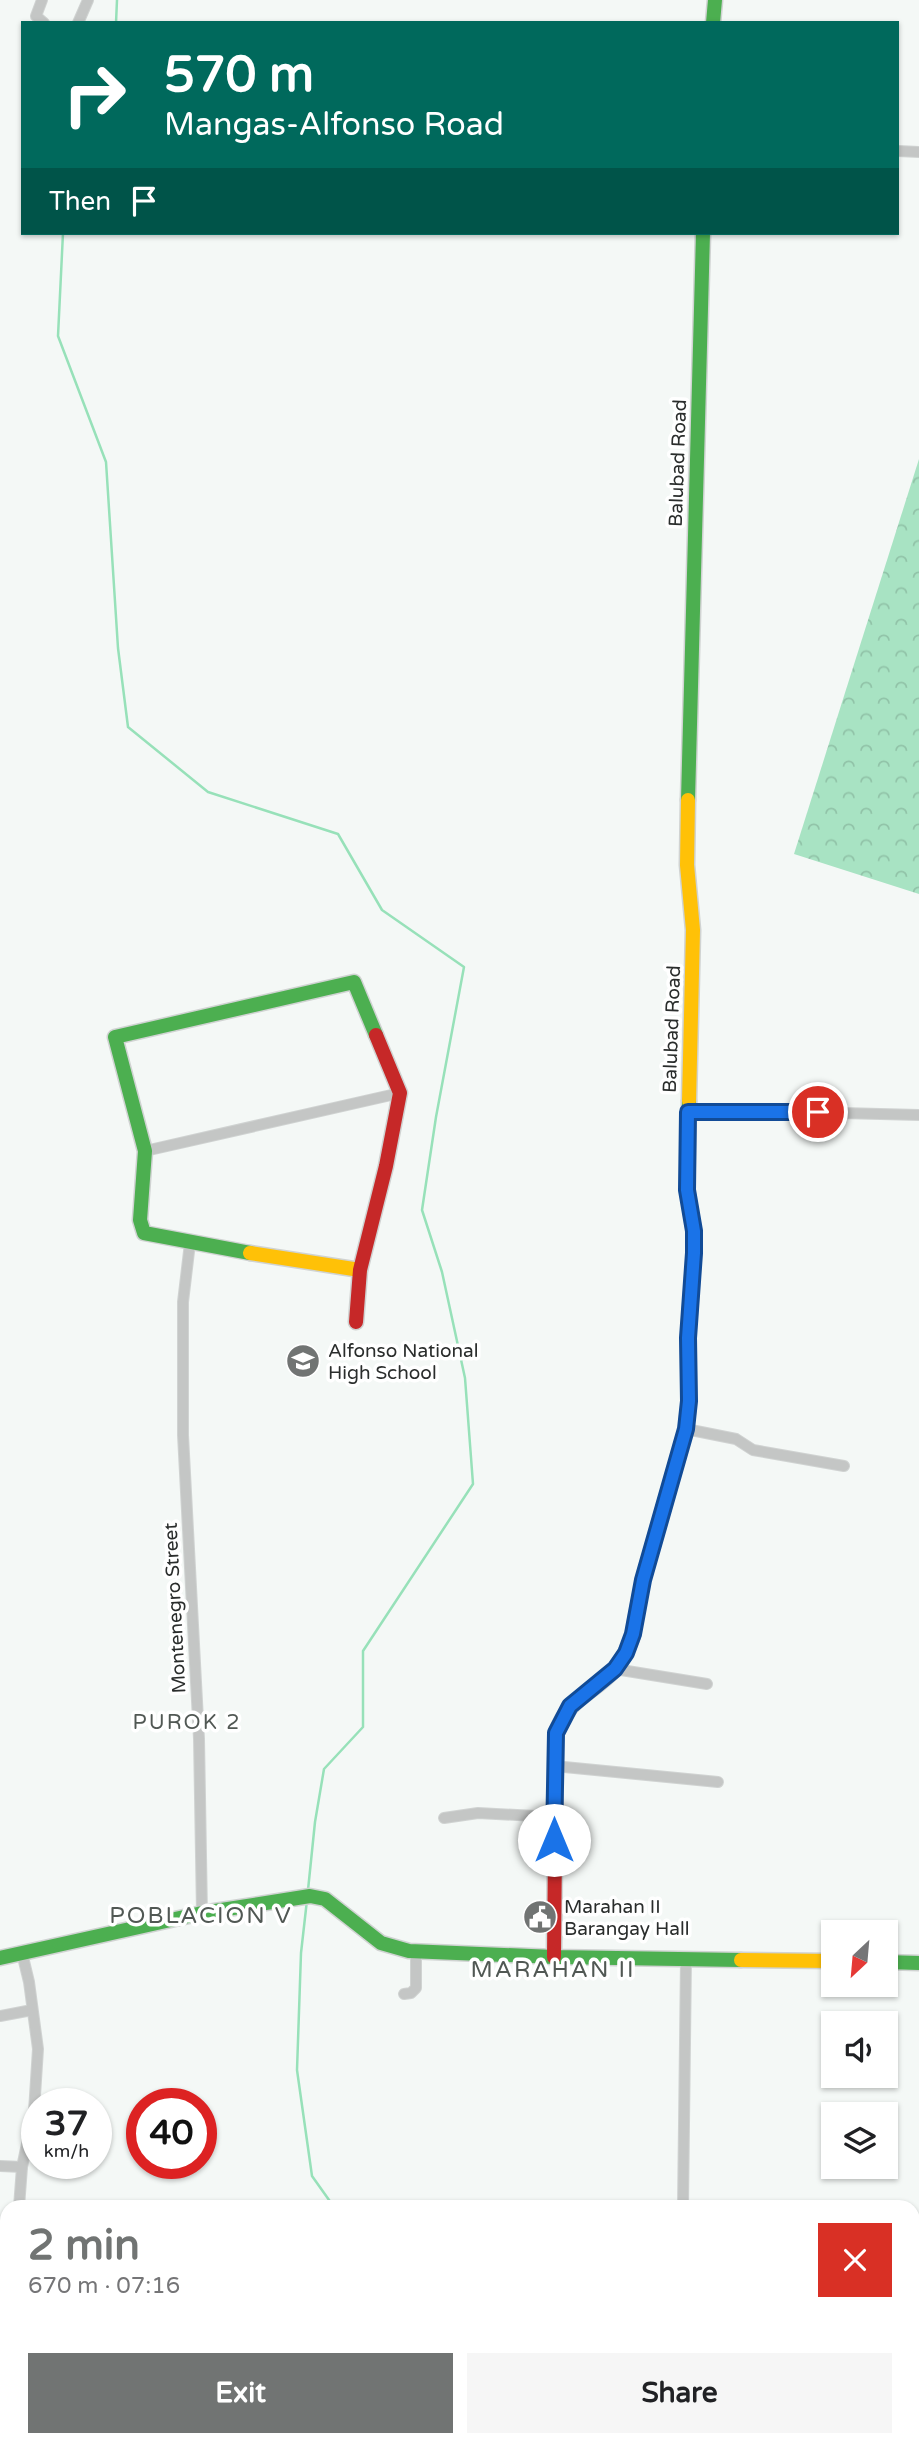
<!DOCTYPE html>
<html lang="en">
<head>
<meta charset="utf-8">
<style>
  :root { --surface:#fff; --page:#f6f6f6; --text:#202124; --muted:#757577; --accent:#717473 }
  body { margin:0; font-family:"Varela Round",sans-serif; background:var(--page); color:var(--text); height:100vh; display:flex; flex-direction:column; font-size:26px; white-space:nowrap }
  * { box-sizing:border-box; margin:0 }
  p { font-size:23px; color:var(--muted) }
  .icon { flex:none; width:38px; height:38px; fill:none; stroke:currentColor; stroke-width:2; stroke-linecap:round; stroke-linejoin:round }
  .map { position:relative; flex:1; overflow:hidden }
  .drawer { position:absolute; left:0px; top:2200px; width:920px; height:247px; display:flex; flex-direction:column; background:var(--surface); border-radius:21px 21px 0 0; box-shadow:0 2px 5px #0004 }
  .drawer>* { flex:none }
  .banner { position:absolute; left:21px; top:21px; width:878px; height:214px; border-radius:0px; box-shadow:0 2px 5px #0004; background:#00695c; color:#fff; overflow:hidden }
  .needle { width:46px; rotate:206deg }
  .buttons { position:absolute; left:821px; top:1920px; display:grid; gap:14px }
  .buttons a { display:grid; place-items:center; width:77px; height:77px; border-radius:0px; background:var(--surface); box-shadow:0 2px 5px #0004; font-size:35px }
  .speed { position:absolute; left:21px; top:2088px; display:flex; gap:14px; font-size:35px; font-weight:700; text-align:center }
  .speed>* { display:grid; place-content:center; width:91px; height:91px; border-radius:50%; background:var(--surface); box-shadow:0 2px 5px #0004; line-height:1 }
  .speed small { font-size:18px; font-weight:400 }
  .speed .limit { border:10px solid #d22; background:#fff; color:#111 }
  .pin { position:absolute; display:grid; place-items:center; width:60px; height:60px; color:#fff; margin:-30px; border:4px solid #fff; border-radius:50%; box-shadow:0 2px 7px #0007 }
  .me { position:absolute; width:77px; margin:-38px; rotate:0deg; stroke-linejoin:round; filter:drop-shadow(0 0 5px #0008) }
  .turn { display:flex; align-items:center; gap:24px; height:147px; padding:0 28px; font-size:32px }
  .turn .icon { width:91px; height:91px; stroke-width:2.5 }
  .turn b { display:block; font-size:49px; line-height:60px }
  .then { display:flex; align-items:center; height:66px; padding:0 28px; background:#0003; gap:14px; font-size:26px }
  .round { display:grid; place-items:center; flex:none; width:74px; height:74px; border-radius:0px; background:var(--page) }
  .summary { display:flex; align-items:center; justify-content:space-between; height:119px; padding:0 28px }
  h1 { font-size:42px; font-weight:800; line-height:52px; color:var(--accent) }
  .primary-button { display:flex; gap:14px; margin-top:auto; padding:14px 28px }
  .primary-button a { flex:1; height:80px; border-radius:0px; background:var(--accent); color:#fff; font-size:28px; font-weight:800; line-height:80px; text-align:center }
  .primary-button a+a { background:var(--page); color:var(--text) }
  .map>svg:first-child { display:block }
  .forest { fill:url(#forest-crowns) }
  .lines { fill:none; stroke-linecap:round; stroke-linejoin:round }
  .stream { stroke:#97e1b9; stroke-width:2.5 }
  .street-casing { stroke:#d0d3d2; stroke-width:12 }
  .fast-casing { stroke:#d0d3d2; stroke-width:17 }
  .slow-casing { stroke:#d0d3d2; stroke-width:17 }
  .jam-casing { stroke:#d0d3d2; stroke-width:17 }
  .street { stroke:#c4c6c5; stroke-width:10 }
  .fast { stroke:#4caf50; stroke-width:14 }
  .slow { stroke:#ffc107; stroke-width:14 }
  .jam { stroke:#c62828; stroke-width:14 }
  .route-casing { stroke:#114b97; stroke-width:18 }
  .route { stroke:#1a73e8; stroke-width:12 }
  .labels { text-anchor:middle; stroke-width:7; stroke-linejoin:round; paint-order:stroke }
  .street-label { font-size:19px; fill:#2a2d2c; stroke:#fff }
  .poi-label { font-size:19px; fill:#2a2d2c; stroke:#fff; text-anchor:start }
  .neighbourhood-label { font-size:21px; letter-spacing:2px; fill:#515854; stroke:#fff }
  .quarter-label { font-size:23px; letter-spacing:2px; fill:#515854; stroke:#fff }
</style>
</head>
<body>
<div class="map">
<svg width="919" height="2445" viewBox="0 0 919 2445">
  <defs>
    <pattern id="forest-crowns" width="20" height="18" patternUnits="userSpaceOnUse" patternTransform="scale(1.75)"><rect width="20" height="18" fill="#a8e3c3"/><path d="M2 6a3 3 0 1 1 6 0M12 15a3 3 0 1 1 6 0" fill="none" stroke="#91c3a8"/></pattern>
  </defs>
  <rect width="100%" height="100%" fill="#f4f8f6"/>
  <g class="forest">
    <path d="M919,459v435l-125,-40z"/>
    <path d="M919,2398v47h-113l11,-5h97v-40z"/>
  </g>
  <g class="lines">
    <g class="stream">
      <path d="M116,23l1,-23"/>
      <path d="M63,233l-5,103 48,126 12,186 10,79 80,65 130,42 44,76 82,57 -28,150 -14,93 20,62 23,106 8,106 -110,167v76l-39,42 -9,53 -7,68"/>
      <path d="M307,1900l-6,53 -4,117 15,106 22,31"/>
      <path d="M388,2440v5"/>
    </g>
    <g class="street-casing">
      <g id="street">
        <path d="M42,0l-6,16 8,7"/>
        <path d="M78,23l10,-23"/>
        <path d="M898,151l21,1"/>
        <path d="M688,1112l77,-1 154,4"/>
        <path d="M145,1151l255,-58"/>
        <path d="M190,1243l-7,59v133l16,304 3,174"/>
        <path d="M686,1429l50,10 17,11 91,16"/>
        <path d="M615,1669l92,15"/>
        <path d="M554,1766l164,16"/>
        <path d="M444,1818l34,-5 76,4"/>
        <path d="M404,1994l7,-1 5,-5v-37"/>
        <path d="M0,2016l32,-6"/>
        <path d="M0,2166l22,1"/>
        <path d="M19,2207l3,-40 12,-56 4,-62 -9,-67 -7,-29"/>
        <path d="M683,2207l3,-248"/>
        <path d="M0,2241h7"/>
        <path d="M44,2440l1,5"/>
        <path d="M671,2440l1,5"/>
      </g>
    </g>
    <g class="fast-casing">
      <g id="fast">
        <path d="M713,23l2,-23"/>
        <path d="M688,800l15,-567"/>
        <path d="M250,1253l-106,-20 -4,-13 5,-69 -30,-114 239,-55 22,53"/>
        <path d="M632,1638l11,-58 43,-151 3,-28 -1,-63 6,-85v-22l-7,-41 2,-89"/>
        <path d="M0,1958l202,-45 108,-17 15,3 56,44 28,8 145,6 187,3"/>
        <path d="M886,1962l33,1"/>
      </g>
    </g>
    <g class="slow-casing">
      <g id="slow">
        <path d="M688,800l-1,65 6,65 -4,171"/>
        <path d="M250,1253l110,17"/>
        <path d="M741,1960l92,1"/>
      </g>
    </g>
    <g class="jam-casing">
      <g id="jam">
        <path d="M356,1322l4,-52 26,-104 14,-73 -24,-58"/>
        <path d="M554,1957l2,-224c13,-37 38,-39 60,-65 7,-9 12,-19 16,-30"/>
      </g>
    </g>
    <use href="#street" class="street"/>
    <use href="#fast" class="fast"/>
    <use href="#slow" class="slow"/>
    <use href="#jam" class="jam"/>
  </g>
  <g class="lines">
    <g class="route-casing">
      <path id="route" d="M554,1840l2,-107 14,-27 45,-37 11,-16 7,-19 10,-54 43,-151 3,-28 -1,-63 6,-85v-22l-7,-41 1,-78h130"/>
    </g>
    <use href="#route" class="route"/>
  </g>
  <defs>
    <g id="school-disc" transform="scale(1.75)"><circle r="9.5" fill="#717473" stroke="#fff"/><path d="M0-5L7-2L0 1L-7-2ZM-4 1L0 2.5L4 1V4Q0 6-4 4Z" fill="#fff"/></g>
    <g id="civic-disc" transform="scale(1.75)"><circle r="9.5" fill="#717473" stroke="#fff"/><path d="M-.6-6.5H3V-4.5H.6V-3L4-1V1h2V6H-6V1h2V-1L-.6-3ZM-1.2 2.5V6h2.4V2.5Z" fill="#fff"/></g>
  </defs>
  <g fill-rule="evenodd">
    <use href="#school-disc" x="303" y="1361"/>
    <use href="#civic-disc" x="540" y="1917"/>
  </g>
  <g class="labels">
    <g class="street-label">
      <text transform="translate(677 463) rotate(-88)" y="7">Balubad Road</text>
      <text transform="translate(671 1029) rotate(-88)" y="7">Balubad Road</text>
      <text transform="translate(174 1608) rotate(-93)" y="7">Montenegro Street</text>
    </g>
    <g class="poi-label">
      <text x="328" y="1357">Alfonso National<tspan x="328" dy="22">High School</tspan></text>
      <text x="564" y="1913">Marahan II<tspan x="564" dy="22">Barangay Hall</tspan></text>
    </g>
    <g class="neighbourhood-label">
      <text x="187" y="1729">PUROK 2</text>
    </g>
    <g class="quarter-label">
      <text x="201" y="1923">POBLACION V</text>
      <text x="553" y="1977">MARAHAN II</text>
    </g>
  </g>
</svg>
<div class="buttons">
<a><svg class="needle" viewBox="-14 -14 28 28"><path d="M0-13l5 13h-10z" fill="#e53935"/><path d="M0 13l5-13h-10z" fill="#757577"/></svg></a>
<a><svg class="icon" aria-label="sound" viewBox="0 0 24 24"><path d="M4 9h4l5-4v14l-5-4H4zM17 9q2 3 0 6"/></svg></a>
<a><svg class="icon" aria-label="layers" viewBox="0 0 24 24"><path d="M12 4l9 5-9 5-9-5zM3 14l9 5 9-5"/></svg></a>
</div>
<div class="speed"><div>37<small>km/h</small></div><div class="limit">40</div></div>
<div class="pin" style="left:818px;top:1112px;background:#d93025"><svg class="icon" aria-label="arrive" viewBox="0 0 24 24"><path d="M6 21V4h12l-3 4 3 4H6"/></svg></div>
<svg class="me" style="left:554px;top:1840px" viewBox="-20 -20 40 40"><circle r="19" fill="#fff"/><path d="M0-13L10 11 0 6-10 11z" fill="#1a73e8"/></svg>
<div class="banner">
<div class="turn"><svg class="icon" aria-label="right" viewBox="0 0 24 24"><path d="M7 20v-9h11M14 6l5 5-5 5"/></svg><div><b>570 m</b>Mangas-Alfonso Road</div></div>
<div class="then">Then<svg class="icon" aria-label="arrive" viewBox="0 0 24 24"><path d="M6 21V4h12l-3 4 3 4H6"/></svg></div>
</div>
<section class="drawer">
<div class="summary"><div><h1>2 min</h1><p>670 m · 07:16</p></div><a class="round" style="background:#d93025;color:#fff"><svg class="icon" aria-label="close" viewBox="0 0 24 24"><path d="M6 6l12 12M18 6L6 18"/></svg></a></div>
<div class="primary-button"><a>Exit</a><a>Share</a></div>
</section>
</div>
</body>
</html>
